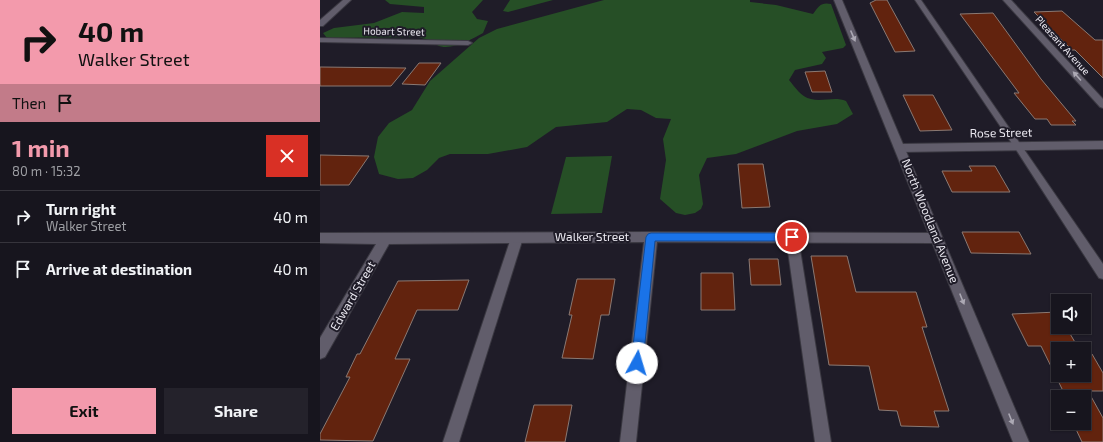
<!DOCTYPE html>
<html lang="en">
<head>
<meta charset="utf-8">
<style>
  :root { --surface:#17151e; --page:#24222b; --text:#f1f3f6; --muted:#9e9fa4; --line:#36343c; --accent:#f39aac }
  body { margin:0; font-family:"Exo 2",sans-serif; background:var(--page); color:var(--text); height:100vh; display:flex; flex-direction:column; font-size:15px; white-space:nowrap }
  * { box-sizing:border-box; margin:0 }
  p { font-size:13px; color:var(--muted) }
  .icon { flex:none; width:22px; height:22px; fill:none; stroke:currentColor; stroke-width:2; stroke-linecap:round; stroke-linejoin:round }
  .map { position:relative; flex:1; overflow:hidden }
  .panel { display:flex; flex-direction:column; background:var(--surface); width:320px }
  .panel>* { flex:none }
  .guide { background:#f39aac; color:#111; overflow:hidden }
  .controls { position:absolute; left:731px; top:294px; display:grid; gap:8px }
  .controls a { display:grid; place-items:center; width:40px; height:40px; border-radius:0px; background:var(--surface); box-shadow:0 1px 3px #0004,0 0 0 1px var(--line); font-size:20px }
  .pin { position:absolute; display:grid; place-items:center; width:34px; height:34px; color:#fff; margin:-17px; border:2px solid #fff; border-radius:50%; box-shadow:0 1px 4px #0007 }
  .me { position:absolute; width:44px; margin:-22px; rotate:6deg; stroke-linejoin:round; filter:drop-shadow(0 0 3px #0008) }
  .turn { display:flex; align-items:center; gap:14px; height:84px; padding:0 12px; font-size:18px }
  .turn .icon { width:52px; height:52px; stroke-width:2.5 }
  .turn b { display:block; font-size:28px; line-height:34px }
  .then { display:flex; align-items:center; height:38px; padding:0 12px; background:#0003; gap:8px; font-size:15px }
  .round { display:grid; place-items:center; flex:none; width:42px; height:42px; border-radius:0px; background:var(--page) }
  .overview { display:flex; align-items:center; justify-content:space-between; height:68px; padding:0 12px }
  h1 { font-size:24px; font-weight:700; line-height:30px; color:var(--accent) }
  .button { display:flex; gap:8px; margin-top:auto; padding:8px 12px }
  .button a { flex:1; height:46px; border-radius:0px; background:var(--accent); color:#111; font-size:16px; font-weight:700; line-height:46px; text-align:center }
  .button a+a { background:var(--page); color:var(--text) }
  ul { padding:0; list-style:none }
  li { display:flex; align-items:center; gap:12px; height:52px; padding:0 12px; border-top:1px solid var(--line) }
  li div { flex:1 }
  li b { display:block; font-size:15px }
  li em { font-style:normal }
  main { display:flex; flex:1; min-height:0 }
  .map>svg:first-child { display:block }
  .green { fill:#264f26 }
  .building { fill:#62230e; stroke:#8a7973 }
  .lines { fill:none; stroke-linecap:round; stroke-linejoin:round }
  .lane-casing { stroke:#3a3841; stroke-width:2 }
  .street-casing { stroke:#3a3841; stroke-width:2 }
  .secondary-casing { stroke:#3a3841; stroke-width:2 }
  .lane { fill:#615d6b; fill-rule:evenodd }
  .street { fill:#615d6b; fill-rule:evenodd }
  .secondary { fill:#615d6b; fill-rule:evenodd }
  .oneway { fill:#aca9b4 }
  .route { fill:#1a73e8; stroke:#114b97 }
  .labels { text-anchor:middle; stroke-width:4; stroke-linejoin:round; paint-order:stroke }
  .far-street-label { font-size:10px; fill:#e9e7ef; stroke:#1f1c28 }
  .street-label { font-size:12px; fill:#e9e7ef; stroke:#1f1c28 }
</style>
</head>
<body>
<main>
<section class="panel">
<div class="guide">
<div class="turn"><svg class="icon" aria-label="right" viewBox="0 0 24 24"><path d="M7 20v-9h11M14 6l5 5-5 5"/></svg><div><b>40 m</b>Walker Street</div></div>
<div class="then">Then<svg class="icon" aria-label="arrive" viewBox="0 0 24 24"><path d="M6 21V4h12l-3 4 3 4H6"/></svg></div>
</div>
<div class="overview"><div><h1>1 min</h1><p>80 m · 15:32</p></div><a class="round" style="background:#d93025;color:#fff"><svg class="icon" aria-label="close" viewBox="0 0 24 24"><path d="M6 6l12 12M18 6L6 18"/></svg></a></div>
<ul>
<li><svg class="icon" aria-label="right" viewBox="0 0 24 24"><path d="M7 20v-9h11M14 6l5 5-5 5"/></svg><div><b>Turn right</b><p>Walker Street</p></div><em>40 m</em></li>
<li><svg class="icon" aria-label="arrive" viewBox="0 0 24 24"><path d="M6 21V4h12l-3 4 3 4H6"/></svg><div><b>Arrive at destination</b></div><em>40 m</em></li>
</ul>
<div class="button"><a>Exit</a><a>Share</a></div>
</section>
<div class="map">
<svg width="783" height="442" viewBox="0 0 783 442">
  <rect width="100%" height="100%" fill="#1f1c28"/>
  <g class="green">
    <path d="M65,0h98l-11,12 5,7 11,2 -5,12c-11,6 -33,19 -46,12 -9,-5 -9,-6 -20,-8l-90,1 -4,-5 11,-5 40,-5 28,-11 22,1v-6l-34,-3z"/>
    <path d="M190,0h43l-45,12 -5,-1z"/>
    <path d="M284,0h146v2l26,3 37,9c6,-8 8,-12 18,-10l15,41 -3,3 -21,4 4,6 -4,6 -27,6 -6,10c6,7 12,17 22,19 12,3 24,-3 35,2l7,13 -16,10 -40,7 -61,23 -29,4 -8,17 4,29 -2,5 -6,4 -10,2 -9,-2 -16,-14 6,-39 -3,-21 8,-20 -15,-1 -15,-8 -14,-1 -20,13 -51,5 -29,20 -39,7h-38l-11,4 -12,12 -14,8 -15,1 -19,-5 -5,-17 4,-20 11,-14 23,-13 18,-29 49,-43 18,-9z"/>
    <path d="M292,156l-10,57 -51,1 15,-57z"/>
  </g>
  <g class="building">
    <path d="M556,0h11l28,51 -20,1 -25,-49z"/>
    <path d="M742,11l33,29h8v38l-28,-28h-3l-38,-38z"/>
    <path d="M673,13l48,66 35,42h-4l4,4h-25l-4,-6h-12l-21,-26h5l-59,-79z"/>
    <path d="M99,63h22l-16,22 -23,-1z"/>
    <path d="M0,67l86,1 -15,18h-71z"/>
    <path d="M505,71l7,21h-20l-7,-20z"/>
    <path d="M583,95h30l19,35 -32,1z"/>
    <path d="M0,155l49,1 -20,29h-29z"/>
    <path d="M418,164h25l7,43 -28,1z"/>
    <path d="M649,166h26l15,26h-58l-10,-21h30z"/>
    <path d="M642,232h57l12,22 -60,-1z"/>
    <path d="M491,256h36l9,36h60l11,35h-5l27,84h-15l5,16 -38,-1 -4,-15 -18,-1 -10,-44 -40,-1z"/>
    <path d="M429,259h29l3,26h-30z"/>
    <path d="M381,273h32l2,37h-34z"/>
    <path d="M257,279h38l-6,36h-8l-8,44 -31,-1 10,-43h-3z"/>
    <path d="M149,280l-11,30h-41l-22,49h15l-37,82 -53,-1v-6l30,-57h-4l11,-23h3l38,-73z"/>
    <path d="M738,312v15h8l13,22h-21v26h26v-21h8l11,19v18h-15l15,27v24h-21l-9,-19h11v-26h-18l-25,-51h-13l-16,-32z"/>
    <path d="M214,405h38l-7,37h-40z"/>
  </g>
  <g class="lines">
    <g class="lane-casing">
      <g id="lane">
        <path d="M595,0h6l182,264v15l-4,-1 -84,-130z"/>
        <path d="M472,232l4,2 2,3 33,205h-16l-29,-205 2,-3z"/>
        <path d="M197,233l4,2 2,3 -64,204h-16l68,-204 2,-3z"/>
      </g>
    </g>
    <g class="street-casing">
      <g id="street">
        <path d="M23,0h8l-28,26h-3v-6z"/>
        <path d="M0,38l148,3 4,2 -4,2 -148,-3z"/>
        <path d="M783,141v8l-203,3 -4,-1 -1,-3 1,-3 4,-1z"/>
        <path d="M331,232l285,1 4,1 2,4 -2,4 -4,1 -279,-1 -21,200h-16l24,-200 -255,2 -64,113 -5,2v-21l56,-94 -56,-1v-10z"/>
      </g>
    </g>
    <g class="secondary-casing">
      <g id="secondary">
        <path d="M514,0h8l187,442h-16z"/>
        <path d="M683,0h8l92,99v9l-3,-1z"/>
      </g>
    </g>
    <use href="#lane" class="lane"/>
    <use href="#street" class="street"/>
    <use href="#secondary" class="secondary"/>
  </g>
  <defs><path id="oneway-solid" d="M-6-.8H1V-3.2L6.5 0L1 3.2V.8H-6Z"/></defs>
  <g class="oneway">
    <use href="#oneway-solid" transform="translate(533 36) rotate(67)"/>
    <use href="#oneway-solid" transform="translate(757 76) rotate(-132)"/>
    <use href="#oneway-solid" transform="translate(642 299) rotate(68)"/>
    <use href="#oneway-solid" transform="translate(691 419) rotate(68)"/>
  </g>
  <path class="route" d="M331,233h141l3,1 1,3 -1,3 -3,1h-137l-12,122 -2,4 -4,2 -4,-2 -2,-4 15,-126 2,-3z"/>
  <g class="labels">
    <g class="far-street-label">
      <text transform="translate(74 31) rotate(1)" y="4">Hobart Street</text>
      <text transform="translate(743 45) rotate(48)" y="4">Pleasant Avenue</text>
    </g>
    <g class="street-label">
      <text transform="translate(681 133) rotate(-1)" y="4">Rose Street</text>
      <text transform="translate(610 221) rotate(68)" y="4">North Woodland Avenue</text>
      <text x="272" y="241">Walker Street</text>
      <text transform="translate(33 296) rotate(-60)" y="4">Edward Street</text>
    </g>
  </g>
</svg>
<div class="controls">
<a><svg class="icon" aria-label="sound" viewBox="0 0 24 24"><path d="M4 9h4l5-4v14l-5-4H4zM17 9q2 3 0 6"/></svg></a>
<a>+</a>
<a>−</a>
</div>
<div class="pin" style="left:472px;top:237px;background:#d93025"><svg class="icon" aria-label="arrive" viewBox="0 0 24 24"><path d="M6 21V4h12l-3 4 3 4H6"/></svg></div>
<svg class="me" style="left:317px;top:363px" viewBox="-20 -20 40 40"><circle r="19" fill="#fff"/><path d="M0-13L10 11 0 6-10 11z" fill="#1a73e8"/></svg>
</div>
</main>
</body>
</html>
